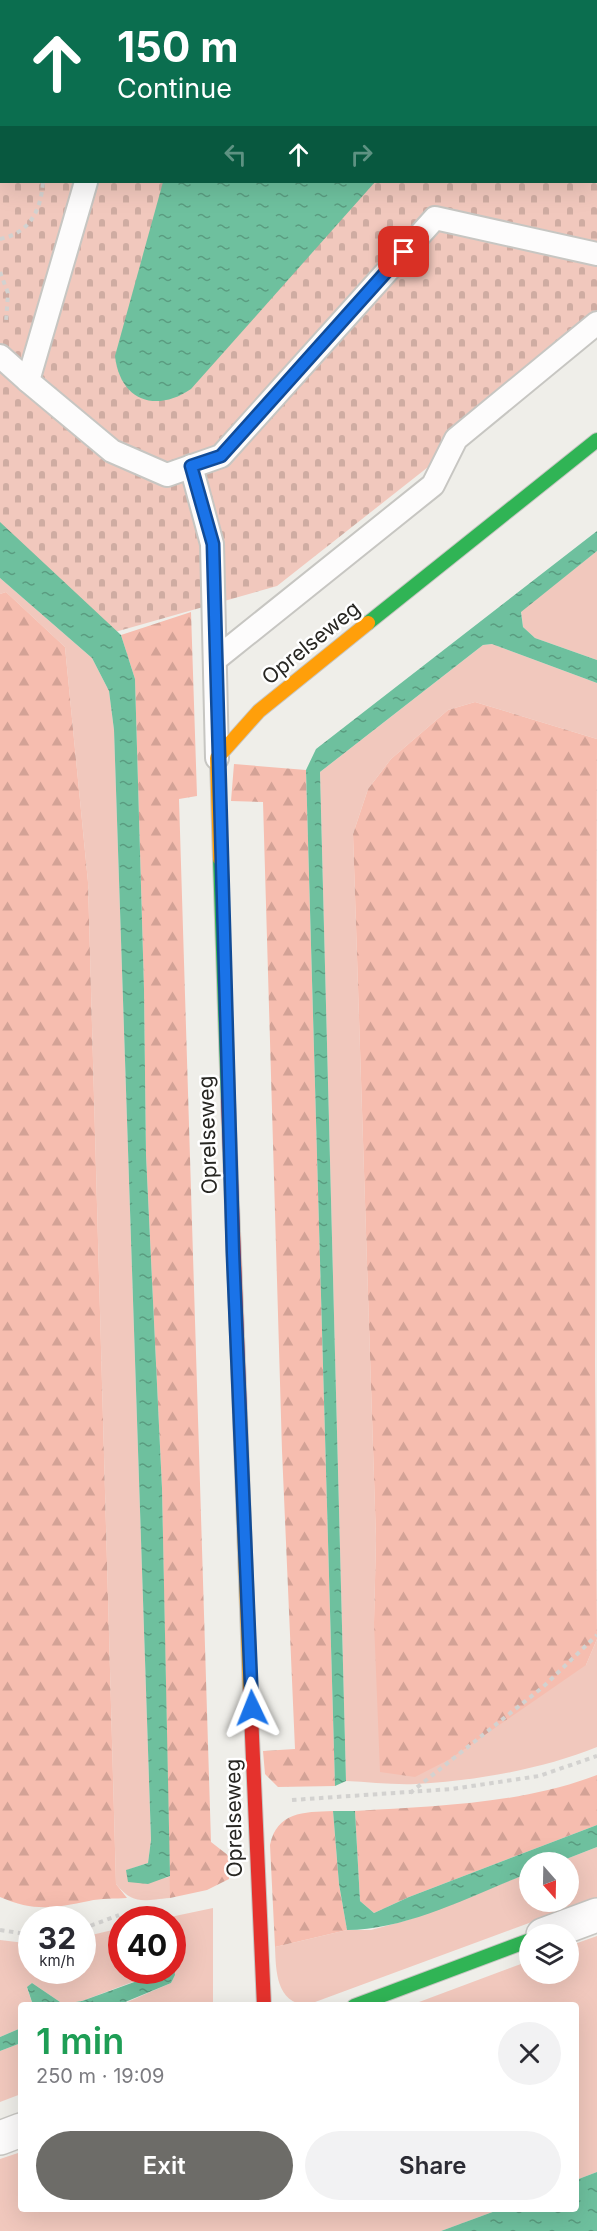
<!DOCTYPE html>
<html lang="en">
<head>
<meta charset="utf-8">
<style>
  :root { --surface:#fff; --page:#f2f2f3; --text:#2b2b33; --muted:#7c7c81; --accent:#6d6c68 }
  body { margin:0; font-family:Inter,sans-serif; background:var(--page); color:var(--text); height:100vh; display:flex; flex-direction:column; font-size:22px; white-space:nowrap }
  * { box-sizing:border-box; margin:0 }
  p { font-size:20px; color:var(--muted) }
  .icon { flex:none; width:33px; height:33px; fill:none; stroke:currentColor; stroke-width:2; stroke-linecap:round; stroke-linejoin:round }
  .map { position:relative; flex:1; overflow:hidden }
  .sheet { position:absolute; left:18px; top:2002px; width:561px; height:210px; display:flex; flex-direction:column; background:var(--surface); border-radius:6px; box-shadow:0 6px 24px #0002 }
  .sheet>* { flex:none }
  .top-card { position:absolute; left:0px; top:0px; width:597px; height:183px; box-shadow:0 6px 24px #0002; background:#0b6e4f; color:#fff; overflow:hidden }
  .needle { width:39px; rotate:160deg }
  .buttons { position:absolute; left:519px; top:1852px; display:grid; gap:12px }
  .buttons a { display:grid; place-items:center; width:60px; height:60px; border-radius:50%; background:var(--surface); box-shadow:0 6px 24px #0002; font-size:30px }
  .speed { position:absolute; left:18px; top:1906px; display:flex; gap:12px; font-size:30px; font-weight:700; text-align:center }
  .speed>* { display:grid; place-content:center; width:78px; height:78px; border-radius:50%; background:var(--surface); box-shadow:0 6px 24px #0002; line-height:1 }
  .speed small { font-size:15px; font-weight:400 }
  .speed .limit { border:9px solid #d22; background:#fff; color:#111 }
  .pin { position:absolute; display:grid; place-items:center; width:51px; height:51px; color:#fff; margin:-26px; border-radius:12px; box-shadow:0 3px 9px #0006 }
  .me { position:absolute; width:66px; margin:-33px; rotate:358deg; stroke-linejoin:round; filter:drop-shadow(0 0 4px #0008) }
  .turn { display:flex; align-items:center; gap:21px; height:126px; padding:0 18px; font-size:27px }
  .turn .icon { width:78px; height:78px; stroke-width:2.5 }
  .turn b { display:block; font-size:42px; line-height:51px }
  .lanes { display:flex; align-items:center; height:57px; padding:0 18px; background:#0003; justify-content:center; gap:30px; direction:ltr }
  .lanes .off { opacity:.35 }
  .round { display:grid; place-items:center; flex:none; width:63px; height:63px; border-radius:32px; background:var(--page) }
  .head { display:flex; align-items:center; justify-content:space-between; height:102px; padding:0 18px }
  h1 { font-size:36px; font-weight:600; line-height:45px; color:#1e9e55 }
  .button { display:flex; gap:12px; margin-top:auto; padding:12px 18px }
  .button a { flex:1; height:69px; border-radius:36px; background:var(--accent); color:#fff; font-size:24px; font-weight:600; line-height:69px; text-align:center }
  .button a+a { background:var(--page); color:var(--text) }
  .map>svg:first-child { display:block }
  .grass { fill:#f1c8bd }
  .forest { fill:url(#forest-firs) }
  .cemetery { fill:url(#cemetery-stones); fill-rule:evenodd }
  .water { fill:url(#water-ripples) }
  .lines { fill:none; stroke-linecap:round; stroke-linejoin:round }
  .lane-casing { stroke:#c7c6c2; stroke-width:26 }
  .street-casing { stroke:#c7c6c2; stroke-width:36 }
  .fast-casing { stroke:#c7c6c2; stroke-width:16 }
  .slow-casing { stroke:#c7c6c2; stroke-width:16 }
  .jam-casing { stroke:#c7c6c2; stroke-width:16 }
  .path { stroke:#d3d2d0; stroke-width:4; stroke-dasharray:4.5 4.5; stroke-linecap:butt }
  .lane { stroke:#fdfcfc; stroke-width:22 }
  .street { stroke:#fdfcfc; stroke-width:33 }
  .fast { stroke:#30b455; stroke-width:14 }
  .slow { stroke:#ff9f0a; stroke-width:14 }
  .jam { stroke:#e5322d; stroke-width:14 }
  .route-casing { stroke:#114b97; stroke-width:15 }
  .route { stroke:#1a73e8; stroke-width:10 }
  .labels { text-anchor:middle; stroke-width:5; stroke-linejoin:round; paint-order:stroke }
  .street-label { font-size:21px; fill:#272622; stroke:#fff }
</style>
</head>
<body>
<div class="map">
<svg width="597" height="2231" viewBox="0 0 597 2231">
  <defs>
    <pattern id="forest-firs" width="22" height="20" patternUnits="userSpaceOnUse" patternTransform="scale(1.5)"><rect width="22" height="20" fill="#f6bdaf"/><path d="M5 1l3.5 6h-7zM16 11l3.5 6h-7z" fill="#d3a296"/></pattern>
    <pattern id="cemetery-stones" width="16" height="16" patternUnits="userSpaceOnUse" patternTransform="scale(1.5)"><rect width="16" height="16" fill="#f1c8bd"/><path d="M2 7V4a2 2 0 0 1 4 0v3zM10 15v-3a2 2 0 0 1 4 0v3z" fill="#cfaca2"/></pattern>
    <pattern id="water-ripples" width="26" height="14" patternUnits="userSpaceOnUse" patternTransform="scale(1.5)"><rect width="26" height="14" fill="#6ec09e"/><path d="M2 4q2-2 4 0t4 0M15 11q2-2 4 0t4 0" fill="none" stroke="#5a9c80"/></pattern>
  </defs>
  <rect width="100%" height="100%" fill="#efeee9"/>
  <g class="grass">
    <path d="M597,551v109l-62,-22 -12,-11 -2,-16z"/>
    <path d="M0,578l92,80 17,33 5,39 37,1110 -3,23 -21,7 39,8 4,-2v22c-26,2 -36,8 -54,-14l-28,-1002 -23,-235 -59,-55 -6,2z"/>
    <path d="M492,644l105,39v56l-122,-37 -27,8 -57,49 -23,30 -15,45 23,705 -2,83 212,43 11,-26v108c-54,22 -123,34 -181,37 -23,1 -47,-2 -70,-3l-26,-1009 163,-127z"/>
    <path d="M597,1847v51l-290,107c-31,-2 -31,-34 -32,-58l72,-17h24l37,-10 121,-47 1,29h38v-39h-12z"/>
    <path d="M213,1908v97l-95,1 53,-23 4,-8 -3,-55h-16z"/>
    <path d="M121,1928l1,43h33l-4,4 -69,26 -19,3 -31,-21 -5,5 6,17 -12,1v22l-21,9v-97l25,3 2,15h4l1,13h50l1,-34z"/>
    <path d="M597,1936v236l-21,8v-174l-165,-1 118,-44 1,13h38l1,-28z"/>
    <path d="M21,2043v51l-21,8v-51z"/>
    <path d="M21,2152v58h477l-57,21h-441v-72z"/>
  </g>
  <g class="forest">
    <path d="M6,592l59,55 23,235 28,1002 11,14c-12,1 -26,0 -38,3 -35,7 -55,11 -89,-4v-1303z"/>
    <path d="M191,612l6,184 -18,3 32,1043 18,14v23l-22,11 -37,8 -8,-410 -16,-333 -2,-166 -9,-310 -14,-44z"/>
    <path d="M475,702l122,37 -2,626 2,274 -11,26 -136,94 -35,18 -35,-5 -6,-150 2,-83 -23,-705 15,-45 23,-30 57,-49z"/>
    <path d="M234,764l72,6 29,1016 -57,1 -13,-13 -2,-23 32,-2 -13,-298 -19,-649 -32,-1z"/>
    <path d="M597,1775v50l-188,72 -35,16 -14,-12 -5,-90c81,-5 166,-7 242,-36z"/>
    <path d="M333,1811l6,73 8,46 -72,17 -5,-102c7,-33 33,-33 63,-34z"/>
  </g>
  <path class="cemetery" d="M0,0h597v334l-320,252 -169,48 -108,-90zM2,2h594v180h-594z"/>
  <g class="water">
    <path d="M214,0h383v112l-1,-110z"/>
    <path d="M163,182h212l-184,207c-35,24 -71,12 -76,-33z"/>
    <path d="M0,522l121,113 14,44 9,310 2,166 16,333 8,388 -22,8 -20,-2 -2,-12 22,-7 3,-23 -37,-1110 -5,-39 -17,-33 -92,-80z"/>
    <path d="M597,531v20l-76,61 2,15 12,11 62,22v23l-105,-39 -9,1 -163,127 26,1009 -11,5 -29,-1016 10,-21z"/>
    <path d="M333,1811h22l5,90 14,12 35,-16 188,-72v22l-41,16h-26l-1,10c-56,22 -122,57 -182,57l-8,-46z"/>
    <path d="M173,1956l2,19 -4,8 -53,22h-85l-6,-18 5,-4 31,21 19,-3 69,-25 4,-5h17z"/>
    <path d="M21,2028v15l-21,8v-14z"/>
    <path d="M597,2172v59h-156l57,-21h78v-30z"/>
  </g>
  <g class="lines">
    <g class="lane-casing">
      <g id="lane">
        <path d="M138,2l1,-2"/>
        <path d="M86,182l-58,199 84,70 55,24 54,-19 214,-238 162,36"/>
        <path d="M0,356l28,25"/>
        <path d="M191,466l21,78 5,214"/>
        <path d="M216,659l217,-174 23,-46 141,-116"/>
      </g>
    </g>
    <g class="street-casing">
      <g id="street">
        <path d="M543,1935l54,-20"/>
        <path d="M0,2138l21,-8"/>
      </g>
    </g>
    <g class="fast-casing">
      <g id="fast">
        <path d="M368,623l229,-183"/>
        <path d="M220,859l8,241"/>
        <path d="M354,2006l176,-66"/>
      </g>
    </g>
    <g class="slow-casing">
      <g id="slow">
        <path d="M220,859l-3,-101 42,-47 109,-88"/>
        <path d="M240,1415l10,276"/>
      </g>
    </g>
    <g class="jam-casing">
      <g id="jam">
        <path d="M228,1100l12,315"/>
        <path d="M250,1691l14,315"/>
      </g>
    </g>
    <g class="path">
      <path d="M15,2l1,-2"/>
      <path d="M87,2l1,-2"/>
      <path d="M0,19l2,-1"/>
      <path d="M0,115l2,-2"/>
      <path d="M0,174l2,-4"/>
      <path d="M0,239c30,-6 41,-29 43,-57"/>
      <path d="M0,272l8,21 -2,30"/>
      <path d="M410,1793l133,-106 54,-52"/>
      <path d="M292,1800l160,-11 87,-13 58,-20"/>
      <path d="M82,1929l37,-14"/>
      <path d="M0,1930l32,5"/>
    </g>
    <use href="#lane" class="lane"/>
    <use href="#street" class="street"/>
    <use href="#fast" class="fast"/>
    <use href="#slow" class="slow"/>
    <use href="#jam" class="jam"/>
  </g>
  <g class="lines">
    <g class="route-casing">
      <path id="route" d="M252,1708l-19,-455 -20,-709 -22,-78 30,-10 183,-204"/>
    </g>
    <use href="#route" class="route"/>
  </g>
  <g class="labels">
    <g class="street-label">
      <text transform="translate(311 643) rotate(-39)" y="7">Oprelseweg</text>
      <text transform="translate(208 1135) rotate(-92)" y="7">Oprelseweg</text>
      <text transform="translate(234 1818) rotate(-91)" y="7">Oprelseweg</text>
    </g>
  </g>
</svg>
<div class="buttons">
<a><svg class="needle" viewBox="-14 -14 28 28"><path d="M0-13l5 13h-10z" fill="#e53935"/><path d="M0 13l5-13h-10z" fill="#7c7c81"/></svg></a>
<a><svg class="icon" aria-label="layers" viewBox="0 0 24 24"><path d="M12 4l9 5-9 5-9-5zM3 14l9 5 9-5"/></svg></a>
</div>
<div class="speed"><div>32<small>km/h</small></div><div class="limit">40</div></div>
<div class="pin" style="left:404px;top:252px;background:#d93025"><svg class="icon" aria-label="arrive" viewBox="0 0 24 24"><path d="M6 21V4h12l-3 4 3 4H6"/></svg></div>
<svg class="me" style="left:252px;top:1708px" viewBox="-20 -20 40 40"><path d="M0-17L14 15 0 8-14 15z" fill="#1a73e8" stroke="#fff" stroke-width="4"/></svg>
<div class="top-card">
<div class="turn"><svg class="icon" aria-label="ahead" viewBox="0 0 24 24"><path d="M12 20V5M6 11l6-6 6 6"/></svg><div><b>150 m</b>Continue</div></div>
<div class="lanes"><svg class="icon off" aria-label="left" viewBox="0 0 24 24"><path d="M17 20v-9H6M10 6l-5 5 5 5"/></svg><svg class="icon" aria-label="ahead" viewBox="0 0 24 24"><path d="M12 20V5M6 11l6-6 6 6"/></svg><svg class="icon off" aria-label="right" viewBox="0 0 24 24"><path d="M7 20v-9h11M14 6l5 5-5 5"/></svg></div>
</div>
<section class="sheet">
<div class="head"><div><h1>1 min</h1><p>250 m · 19:09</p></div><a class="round"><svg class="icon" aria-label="close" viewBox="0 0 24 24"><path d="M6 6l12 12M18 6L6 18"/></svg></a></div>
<div class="button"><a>Exit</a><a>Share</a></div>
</section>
</div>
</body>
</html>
